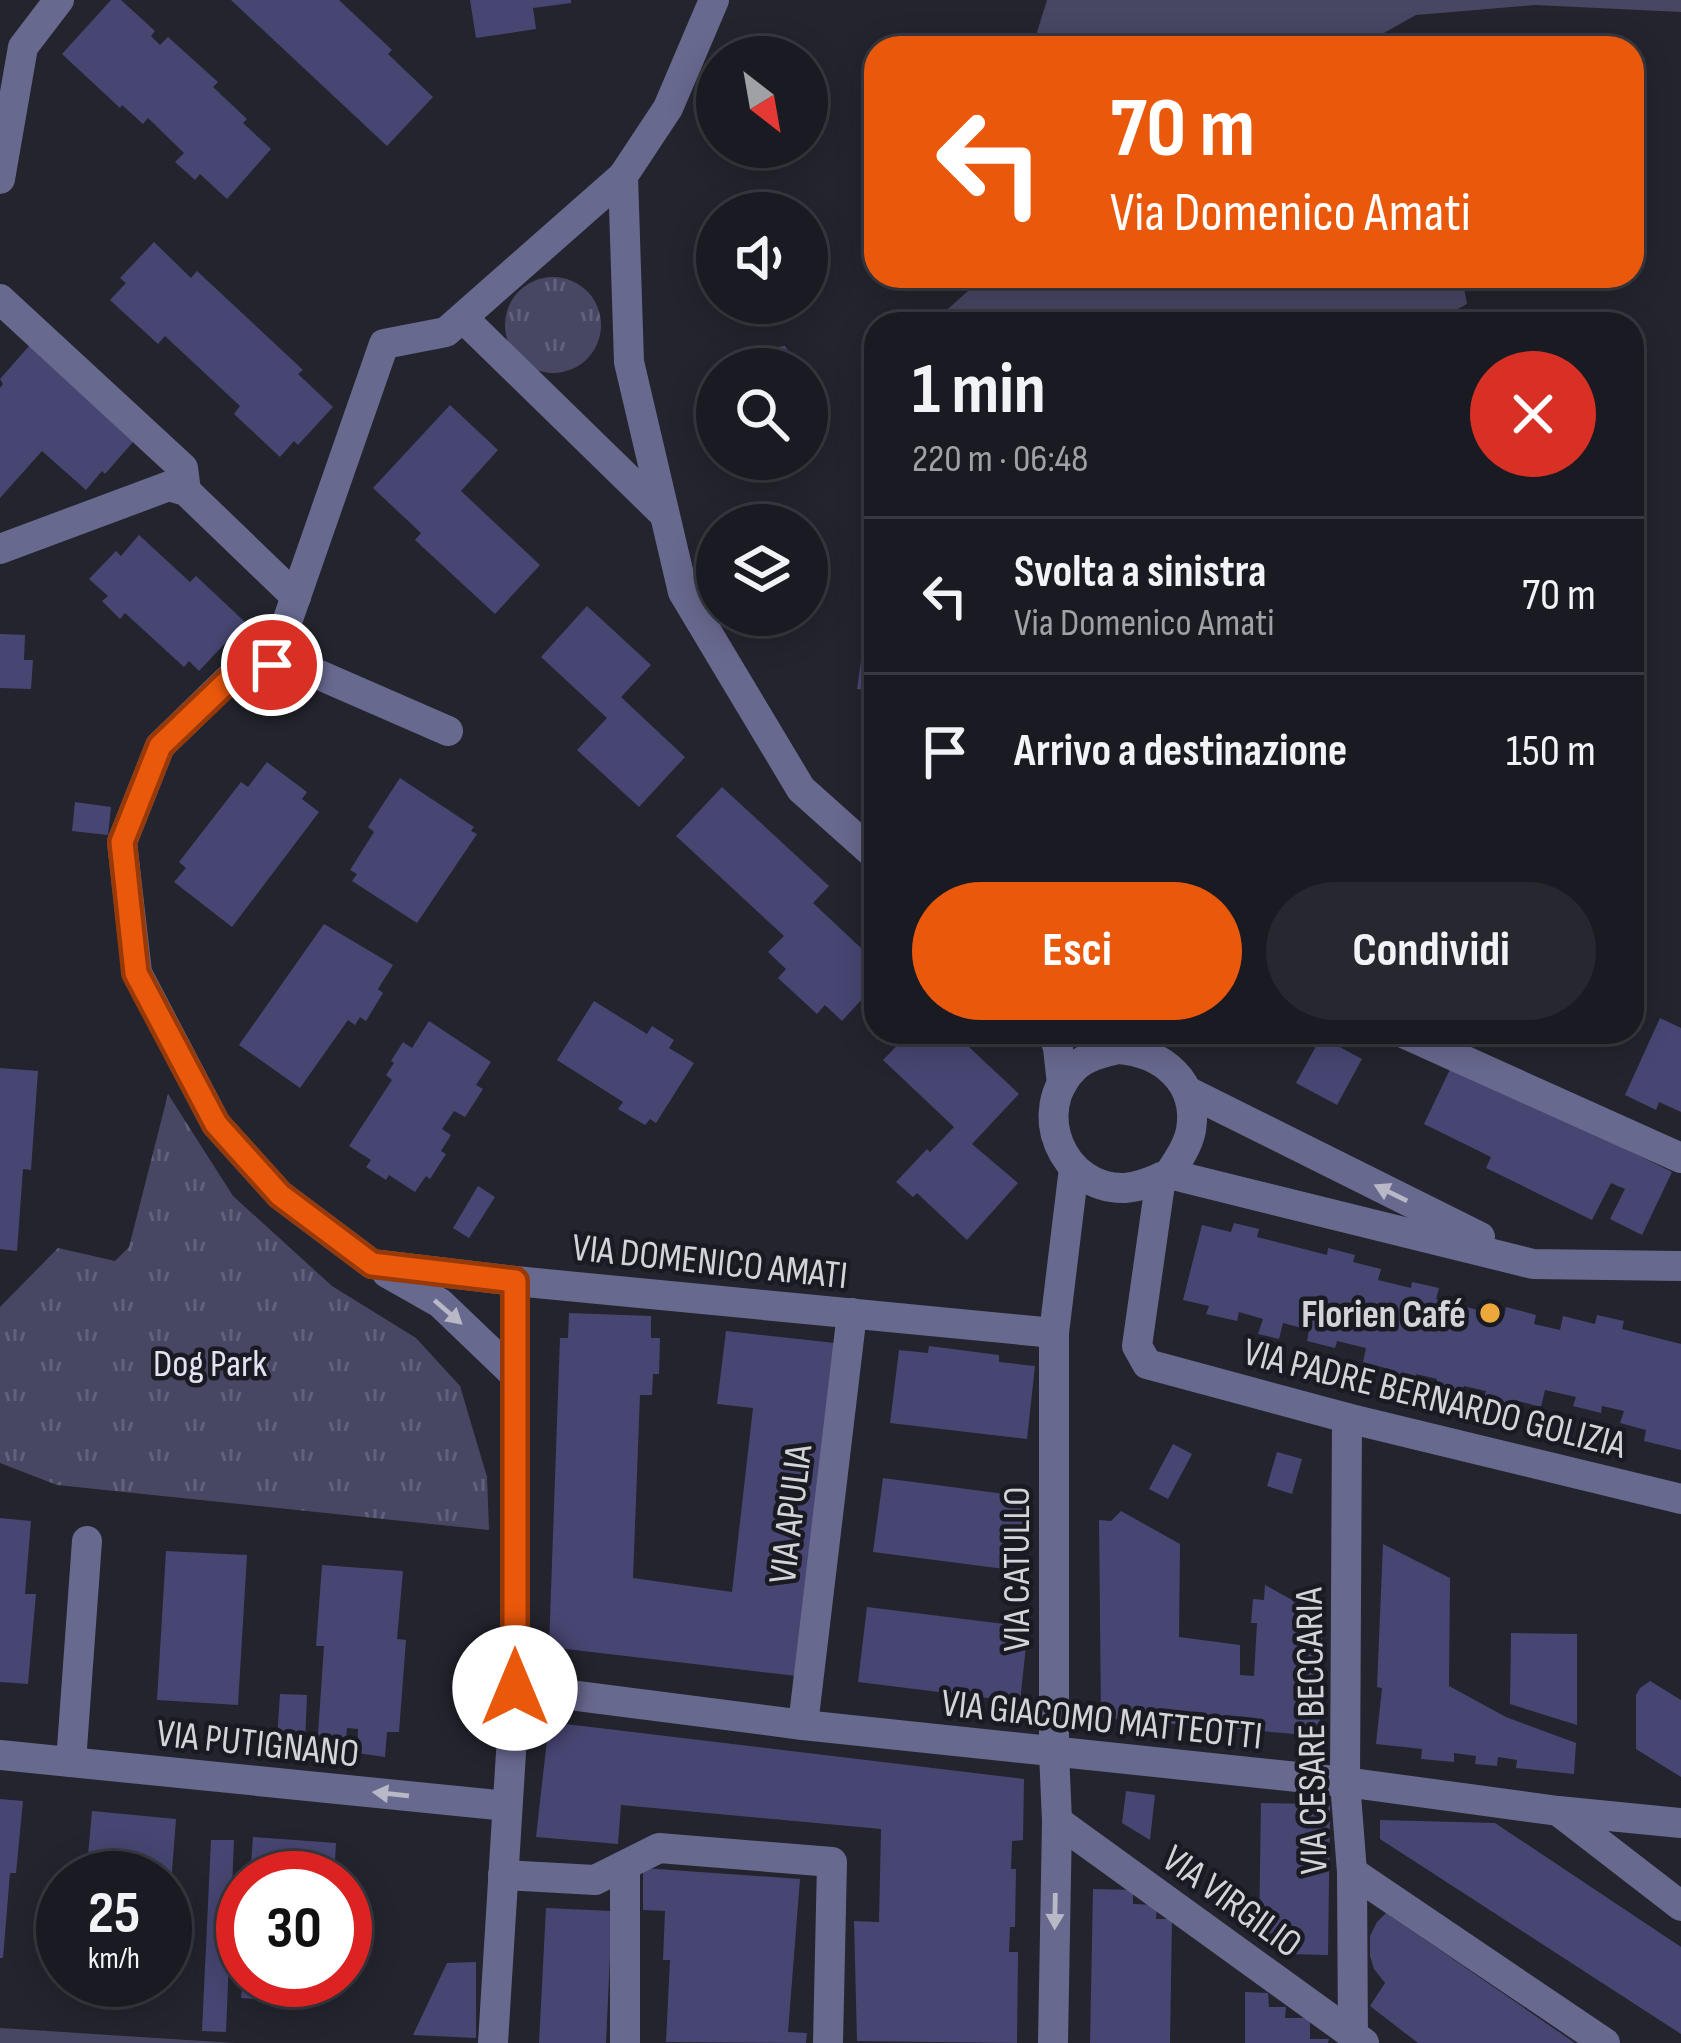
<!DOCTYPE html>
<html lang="it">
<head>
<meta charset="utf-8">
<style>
  :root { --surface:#1a1b22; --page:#27282f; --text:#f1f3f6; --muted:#9fa1a5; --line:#383940; --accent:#ea580c }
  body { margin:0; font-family:"Sofia Sans Condensed",sans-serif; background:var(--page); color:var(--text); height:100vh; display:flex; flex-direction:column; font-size:45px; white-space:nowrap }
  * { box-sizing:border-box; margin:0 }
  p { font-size:39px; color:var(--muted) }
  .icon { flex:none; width:66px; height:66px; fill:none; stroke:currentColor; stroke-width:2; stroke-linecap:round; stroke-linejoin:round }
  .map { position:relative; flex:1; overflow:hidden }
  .side { position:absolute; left:864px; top:312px; width:780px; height:732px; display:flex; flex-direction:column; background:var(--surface); border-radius:36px; box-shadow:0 6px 30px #0003,0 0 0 3px var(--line) }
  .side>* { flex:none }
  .hud { position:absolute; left:864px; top:36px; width:780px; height:252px; border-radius:36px; box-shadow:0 6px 30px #0003,0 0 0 3px var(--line); background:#ea580c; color:#fff; overflow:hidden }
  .needle { width:78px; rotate:149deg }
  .buttons { position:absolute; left:696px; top:36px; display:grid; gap:24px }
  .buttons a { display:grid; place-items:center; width:132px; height:132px; border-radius:50%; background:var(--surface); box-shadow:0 6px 30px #0003,0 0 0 3px var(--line); font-size:60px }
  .speed { position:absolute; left:36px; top:1851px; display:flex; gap:24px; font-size:60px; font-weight:700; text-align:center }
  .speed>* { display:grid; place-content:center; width:156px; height:156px; border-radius:50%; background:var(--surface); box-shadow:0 6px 30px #0003,0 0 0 3px var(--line); line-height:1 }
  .speed small { font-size:30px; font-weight:400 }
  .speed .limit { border:18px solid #d22; background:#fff; color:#111 }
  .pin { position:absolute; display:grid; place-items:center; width:102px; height:102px; color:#fff; margin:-51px; border:6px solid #fff; border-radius:50%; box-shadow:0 3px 12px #0007 }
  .me { position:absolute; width:132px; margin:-66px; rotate:0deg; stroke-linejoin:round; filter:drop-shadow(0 0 9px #0008) }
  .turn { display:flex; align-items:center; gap:42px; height:252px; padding:0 48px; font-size:54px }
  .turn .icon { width:156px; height:156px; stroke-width:2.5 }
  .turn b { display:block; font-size:84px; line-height:102px }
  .round { display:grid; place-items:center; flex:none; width:126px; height:126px; border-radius:63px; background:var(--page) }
  .overview { display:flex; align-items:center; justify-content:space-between; height:204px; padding:0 48px }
  h1 { font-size:72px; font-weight:700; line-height:90px }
  .button { display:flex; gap:24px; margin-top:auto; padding:24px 48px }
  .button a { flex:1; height:138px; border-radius:72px; background:var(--accent); color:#fff; font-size:48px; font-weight:700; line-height:138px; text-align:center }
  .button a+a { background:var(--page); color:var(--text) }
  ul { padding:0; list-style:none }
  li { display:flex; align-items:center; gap:36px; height:156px; padding:0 48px; border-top:3px solid var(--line) }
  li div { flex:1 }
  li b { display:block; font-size:45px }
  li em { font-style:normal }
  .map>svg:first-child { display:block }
  .grass { fill:#474764 }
  .park { fill:url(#park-tufts) }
  .building { fill:#474673 }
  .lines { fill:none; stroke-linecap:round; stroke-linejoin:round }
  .minor { stroke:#68698f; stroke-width:30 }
  .oneway { fill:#b8b8c6 }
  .route-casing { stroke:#983908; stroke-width:30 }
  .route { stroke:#ea580c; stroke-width:21 }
  .poi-dot { fill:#eda83c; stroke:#1a1a23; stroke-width:4.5 }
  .labels { text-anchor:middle; stroke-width:9; stroke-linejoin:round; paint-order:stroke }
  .street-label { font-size:39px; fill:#d3d3d9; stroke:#1a1a23 }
  .poi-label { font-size:39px; font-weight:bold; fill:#d3d3d9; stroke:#1a1a23; text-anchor:end }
  .park-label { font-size:39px; fill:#e2e2f2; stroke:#1a1a23 }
</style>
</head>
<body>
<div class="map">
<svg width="1681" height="2043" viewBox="0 0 1681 2043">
  <defs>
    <pattern id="park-tufts" width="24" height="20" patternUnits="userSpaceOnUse" patternTransform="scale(3)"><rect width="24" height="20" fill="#474764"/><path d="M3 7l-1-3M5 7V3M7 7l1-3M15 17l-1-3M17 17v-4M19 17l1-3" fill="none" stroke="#61617a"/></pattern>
  </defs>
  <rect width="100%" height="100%" fill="#23242d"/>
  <g class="grass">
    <path d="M1047,0h634v12l-146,-7 -119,10 -59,33h-325z"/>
    <path d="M985,276h477l5,28 -36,20h-500z"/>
  </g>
  <g class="park">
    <circle cx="553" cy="325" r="48"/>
    <path d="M168,1094l65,102 99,90 84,52 44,48 27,91 2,53 -432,-45 -57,-22v-156l58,-59 57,13 14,-14z"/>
    <path d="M0,2028l234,15h-234z"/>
  </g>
  <g class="building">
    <path d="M111,0h10l34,31 -4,5 9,9 8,-8 50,45 -5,5 34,32 -4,4 28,26 -44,50 -27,-25 -5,6 -20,-18 9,-9 -36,-35 -5,6 -21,-19 -2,3 -58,-54z"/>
    <path d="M231,0h108l53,50 -4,4 45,43 -46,49z"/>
    <path d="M470,0h101v3l-38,5 3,21 -60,9z"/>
    <path d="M154,242l37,36 6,-7 106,99 -5,4 35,33 -35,38 -4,-4 -14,16 -46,-43 6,-8 -75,-70 -7,8 -48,-44 16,-17 -6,-5z"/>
    <path d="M30,345l110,89 -35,40 -3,-3 -16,19 -44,-39 -42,47v-110l3,-4 -3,-5z"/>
    <path d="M785,346l15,23h-51l29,-22z"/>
    <path d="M450,405l48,45 -37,41 79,74 -45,49 -80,-74 6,-7 -48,-45z"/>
    <path d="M139,535l51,47 6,-6 49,46 -46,49 -10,-10 -5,6 -59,-54 -5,6 -18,-18 6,-5 -19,-17 27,-28 5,5z"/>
    <path d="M871,591l5,1v99l-19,-2z"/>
    <path d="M587,606l64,59 -30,32 64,60 -46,50 -62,-57 30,-32 -66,-61z"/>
    <path d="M0,634l25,1 -1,25h9l-2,29 -31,-1z"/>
    <path d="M267,762l40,30 -5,7 17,13 -87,115 -58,-45 12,-14 -7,-6 62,-80 7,5z"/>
    <path d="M400,778l74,49 -3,4 6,3 -60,89 -65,-42 5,-7 -7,-4 24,-38 -6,-5z"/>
    <path d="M722,787l107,99 -16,17 63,59v22l-34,37 -17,-16 -8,9 -39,-36 8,-9 -18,-17 16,-16 -108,-100z"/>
    <path d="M75,802l36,5 -3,28 -36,-4z"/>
    <path d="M324,924l69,41 -15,24 5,4 -17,28 -6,-4 -5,8 -7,-5 -48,68 -61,-43z"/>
    <path d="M594,1001l53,33 5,-8 22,14 -5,8 25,15 -38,60 -6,-4 -5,6 -27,-16 5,-7 -66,-42z"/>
    <path d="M1660,1018l21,10v84l-22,-10 -3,8 -31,-15z"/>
    <path d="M429,1021l62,41 -15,23 7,4 -18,28 -11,-6 -12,18 9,6 -10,16 5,3 -16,25 -4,-3 -11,16 -26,-17 -3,5 -20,-13 5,-7 -22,-14 43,-66 -6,-5 8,-12 -3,-2 12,-19 9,6z"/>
    <path d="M910,1032h43l66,62 -47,50 46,39 -51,57 -50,-47 -4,4 -17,-15 31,-33 3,3 24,-25 -71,-67z"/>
    <path d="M1321,1037l41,22 -25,46 -41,-22z"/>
    <path d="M1453,1063l219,109 -30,63 -32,-16 15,-30 -14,-6 -19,37 -106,-52 5,-11 -67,-33z"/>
    <path d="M0,1068l38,3 -7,99 -8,-1 -6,82 -17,-2z"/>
    <path d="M478,1186l17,11 -26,41 -16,-10z"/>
    <path d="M1234,1223l25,6 -2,8 70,18 1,-7 27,7 -2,7 28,7 -3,11 33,8 1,-6 27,6 -3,11 68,18 2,-10 30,8 -2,9 26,6 3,-14 32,8 2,-9 27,6 -2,8 59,15v106l-37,-9 2,-11 -26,-7 4,-12 -22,-5 -1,7 -28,-7 3,-9 -31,-7 -4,17 -27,-7 -3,8 -28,-7 3,-10 -22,-5 -3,14 -27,-7 3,-14 -21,-5 -2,8 -26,-7 1,-6 -26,-7 3,-14 -29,-7 -2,7 -28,-7 2,-11 -26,-7 -4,16 -21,-5 5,-15 -24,-7 -2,9 -31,-7 3,-8 -26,-6 19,-75 29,7z"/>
    <path d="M569,1313l82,3v22h9l-1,36h-6l-1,21h-12l-7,183 99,14 21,-184 -36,-4 9,-73 109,12 -38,333 -248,-29 11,-309h8z"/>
    <path d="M929,1346l70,9v7l36,4 -8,73 -137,-16 9,-73 29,3z"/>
    <path d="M1173,1444l19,10 -24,45 -19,-10z"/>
    <path d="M1277,1452l25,7 -10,35 -25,-8z"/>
    <path d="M883,1478l145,19 -9,74 -146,-19z"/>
    <path d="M1121,1511l59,33 -1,93 61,8v30l14,1 3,-53h-6l2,-24 11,1 1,-15 58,32 -4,119 -218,-18 -2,-198 12,1z"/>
    <path d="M0,1518l31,3 -6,73h11l-8,90 -28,-2z"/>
    <path d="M1383,1544l67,34 -1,108 57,31 70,26 -2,31 -58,-6 1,-8 -19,-3 -1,9 -22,-2 1,-8 -22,-3v9l-33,-3 1,-10 -46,-5 6,-56 -5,-1z"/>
    <path d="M166,1551l81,4 -9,150 -81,-5z"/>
    <path d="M322,1565l81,6 -6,68 9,1 -7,92h-12l-2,25 -28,-4 1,-24 -11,-1 -2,23 -28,-3 7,-102h-8z"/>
    <path d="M867,1607l161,20 -8,75 -162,-20z"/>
    <path d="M1511,1633l66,1v91l-67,-21z"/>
    <path d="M1650,1681l31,19v77l-45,-28v-54l4,-7z"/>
    <path d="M280,1694l27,1 -2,48 -28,-2z"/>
    <path d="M549,1722l475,57 -1,61 -11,1 -1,28h5l-1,58h-5l-1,25h9l-1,91 -160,-2 -3,-120 25,1 2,-93 -260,-24 -3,39 -82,-7z"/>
    <path d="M1126,1791l29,4 -5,45 -28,-17z"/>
    <path d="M0,1799l23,2 -7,72h-6l-7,85h-3z"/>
    <path d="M1261,1803l69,1 -2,151 -39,-1v-20l-30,-1z"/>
    <path d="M92,1811l84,8 -6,78 8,1 -6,85 -7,-1v-104h-79z"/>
    <path d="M1380,1820l115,3 186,124v87l-301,-195z"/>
    <path d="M253,1837l83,6 -2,35h-84z"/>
    <path d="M211,1840h23l-8,192 -24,-1z"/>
    <path d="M643,1868l157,11 -12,153 19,1 -1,10 -140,-1 4,-82h-7l2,-49 -22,-1z"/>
    <path d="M1093,1889l40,1v14l24,1 -1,14h16l-2,124h-80z"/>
    <path d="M546,1908l66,3 -6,132h-67z"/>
    <path d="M1386,1913l189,130h-157l-48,-37 15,-23 -11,-14 -4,-13v-20l7,-14z"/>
    <path d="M476,1962v76l-63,-3 34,-72z"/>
    <path d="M243,1980h83l-1,24 -84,-6z"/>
    <path d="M1245,1992l23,1 1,14h17l-1,11h25v21h19l-1,4h-83z"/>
  </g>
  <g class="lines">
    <g class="minor">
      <path d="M714,0l-46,108 -45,68 6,186 54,230 118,197 75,67"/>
      <path d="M0,179l23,-132 36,-47"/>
      <path d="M0,299l183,169 3,23"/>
      <path d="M463,318l201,196"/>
      <path d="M0,549l169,-63 17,5 110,106"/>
      <path d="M272,665l112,-321 62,-12 177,-156"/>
      <path d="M448,731l-163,-71 -56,19 -69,67 -38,96 15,131 79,151 64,71 92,69 143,17 539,52"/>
      <path d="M1053,1032l5,16 4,36"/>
      <path d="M1401,1032l280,126"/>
      <path d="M1118,1049c44,3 81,33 73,81 -3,16 -13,30 -22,44 -14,6 -28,13 -44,14 -63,2 -96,-78 -50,-121 12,-11 27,-14 43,-18z"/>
      <path d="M1187,1091l293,146"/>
      <path d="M1169,1174l364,90 148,2"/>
      <path d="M1161,1177l-24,169 10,18 200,54 334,81"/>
      <path d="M387,1273l53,30 73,70"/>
      <path d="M1347,1418l-2,364 7,90 1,171"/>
      <path d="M515,1688l288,37 542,57 213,29 123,12"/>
      <path d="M803,1725l49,-412"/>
      <path d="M0,1755l507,51"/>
      <path d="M71,1762l16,-221"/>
      <path d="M1558,1811l123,95"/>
      <path d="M1057,1821l307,222"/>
      <path d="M625,1866v177"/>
      <path d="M1352,1872l253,171"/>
      <path d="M503,1875l92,5 64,-32 173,14 -4,181"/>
      <path d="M493,2043l22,-355v-407"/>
      <path d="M1053,2043l4,-222 -3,-69v-419l20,-165"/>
    </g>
  </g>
  <defs><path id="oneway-solid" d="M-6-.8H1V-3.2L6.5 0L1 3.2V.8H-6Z" transform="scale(3)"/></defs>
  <g class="oneway">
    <use href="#oneway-solid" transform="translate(1391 1193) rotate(-154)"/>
    <use href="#oneway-solid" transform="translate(448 1312) rotate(41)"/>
    <use href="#oneway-solid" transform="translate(391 1794) rotate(-174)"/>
    <use href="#oneway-solid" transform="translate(1055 1911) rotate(91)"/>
  </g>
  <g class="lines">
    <g class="route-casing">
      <path id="route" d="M272,665l-42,14 -70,67 -38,96 14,131 80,151 64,71 92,69 143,17v407"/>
    </g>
    <use href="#route" class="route"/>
  </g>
  <circle class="poi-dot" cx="1490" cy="1313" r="12"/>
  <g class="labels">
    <g class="street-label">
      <text transform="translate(710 1260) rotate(6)" y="14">VIA DOMENICO AMATI</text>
      <text transform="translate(1435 1397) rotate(14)" y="14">VIA PADRE BERNARDO GOLIZIA</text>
      <text transform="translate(789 1514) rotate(-83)" y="14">VIA APULIA</text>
      <text transform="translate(1015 1569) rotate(-90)" y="14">VIA CATULLO</text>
      <text transform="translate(1102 1718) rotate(6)" y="14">VIA GIACOMO MATTEOTTI</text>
      <text transform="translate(1310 1731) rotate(-91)" y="14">VIA CESARE BECCARIA</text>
      <text transform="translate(258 1742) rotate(6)" y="14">VIA PUTIGNANO</text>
      <text transform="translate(1233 1900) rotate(36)" y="14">VIA VIRGILIO</text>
    </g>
    <g class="poi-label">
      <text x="1466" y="1327">Florien Café</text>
    </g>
    <g class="park-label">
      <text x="210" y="1376">Dog Park</text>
    </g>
  </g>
</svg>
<div class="buttons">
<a><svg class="needle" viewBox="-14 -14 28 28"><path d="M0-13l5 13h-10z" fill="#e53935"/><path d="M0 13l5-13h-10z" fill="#9fa1a5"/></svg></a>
<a><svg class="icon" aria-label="sound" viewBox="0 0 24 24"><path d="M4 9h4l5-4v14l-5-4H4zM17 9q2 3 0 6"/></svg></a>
<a><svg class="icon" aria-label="search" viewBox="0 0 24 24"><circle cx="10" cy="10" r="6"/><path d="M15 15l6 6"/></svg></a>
<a><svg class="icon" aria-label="layers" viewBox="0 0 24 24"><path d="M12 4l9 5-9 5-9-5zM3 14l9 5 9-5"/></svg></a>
</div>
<div class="speed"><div>25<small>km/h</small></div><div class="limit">30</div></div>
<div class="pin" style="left:272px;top:665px;background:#d93025"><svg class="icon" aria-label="arrive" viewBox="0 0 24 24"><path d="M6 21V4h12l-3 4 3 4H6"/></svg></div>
<svg class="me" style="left:515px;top:1688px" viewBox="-20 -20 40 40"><circle r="19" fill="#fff"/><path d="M0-13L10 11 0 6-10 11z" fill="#ea580c"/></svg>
<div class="hud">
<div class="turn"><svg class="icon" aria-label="left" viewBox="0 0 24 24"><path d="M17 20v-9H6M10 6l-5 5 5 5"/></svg><div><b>70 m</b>Via Domenico Amati</div></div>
</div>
<section class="side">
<div class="overview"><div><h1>1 min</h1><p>220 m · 06:48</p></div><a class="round" style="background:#d93025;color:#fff"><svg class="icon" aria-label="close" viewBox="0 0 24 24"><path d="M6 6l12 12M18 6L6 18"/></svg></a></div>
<ul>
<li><svg class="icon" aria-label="left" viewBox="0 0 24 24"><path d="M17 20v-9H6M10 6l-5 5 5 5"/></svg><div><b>Svolta a sinistra</b><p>Via Domenico Amati</p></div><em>70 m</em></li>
<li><svg class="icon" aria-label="arrive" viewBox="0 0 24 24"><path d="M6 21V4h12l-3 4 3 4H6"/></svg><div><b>Arrivo a destinazione</b></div><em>150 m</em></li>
</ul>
<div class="button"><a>Esci</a><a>Condividi</a></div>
</section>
</div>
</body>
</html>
